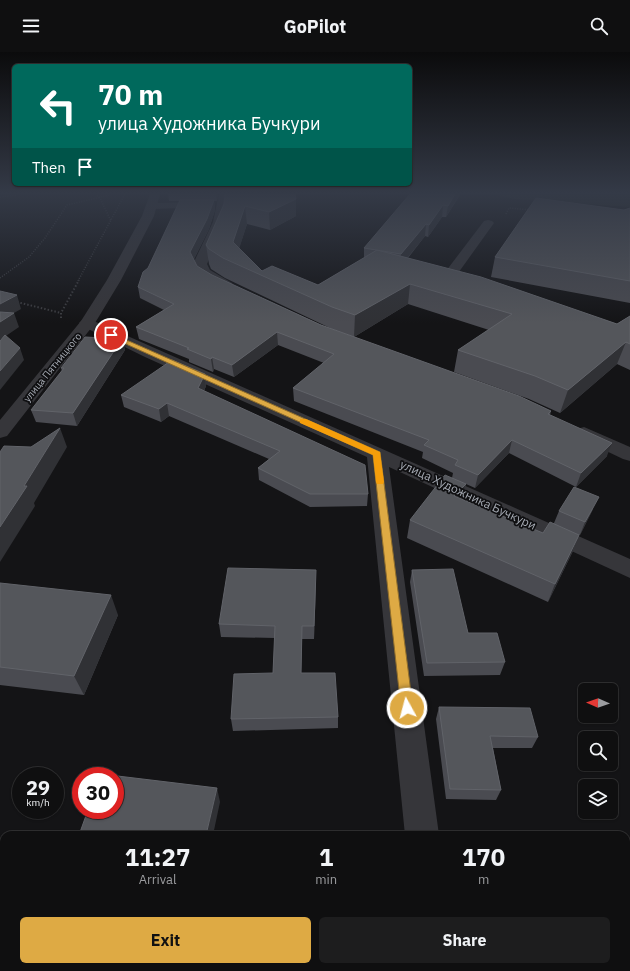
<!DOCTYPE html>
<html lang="en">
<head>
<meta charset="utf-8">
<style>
  :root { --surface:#0f0f10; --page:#1d1d1e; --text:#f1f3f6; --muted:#9b9c9f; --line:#2f2f30; --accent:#deaa44 }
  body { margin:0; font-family:"IBM Plex Sans",sans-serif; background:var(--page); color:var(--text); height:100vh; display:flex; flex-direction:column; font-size:15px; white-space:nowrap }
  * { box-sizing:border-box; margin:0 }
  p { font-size:13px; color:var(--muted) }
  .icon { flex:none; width:22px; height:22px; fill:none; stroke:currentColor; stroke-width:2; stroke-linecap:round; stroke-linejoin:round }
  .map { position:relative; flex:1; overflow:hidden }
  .drawer { position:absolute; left:0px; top:779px; width:630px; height:140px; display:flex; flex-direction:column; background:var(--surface); border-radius:12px 12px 0 0; box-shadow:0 1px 3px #0004,0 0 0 1px var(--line) }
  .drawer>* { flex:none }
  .top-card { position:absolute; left:12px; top:12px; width:400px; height:122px; border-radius:6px; box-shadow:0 1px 3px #0004,0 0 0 1px var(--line); background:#00695c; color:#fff; overflow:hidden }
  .needle { width:26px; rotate:272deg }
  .fabs { position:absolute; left:578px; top:631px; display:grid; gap:8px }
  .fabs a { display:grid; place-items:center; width:40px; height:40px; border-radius:6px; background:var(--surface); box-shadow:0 1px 3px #0004,0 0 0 1px var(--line); font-size:20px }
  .speed { position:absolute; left:12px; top:715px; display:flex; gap:8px; font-size:20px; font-weight:700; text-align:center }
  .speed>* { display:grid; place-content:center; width:52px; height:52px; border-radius:50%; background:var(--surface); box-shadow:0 1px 3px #0004,0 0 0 1px var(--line); line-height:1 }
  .speed small { font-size:10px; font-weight:400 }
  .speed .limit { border:6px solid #d22; background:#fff; color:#111 }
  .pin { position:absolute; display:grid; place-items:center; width:34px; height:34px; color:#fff; margin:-17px; border:2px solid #fff; border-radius:50%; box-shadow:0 1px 4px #0007 }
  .me { position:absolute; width:44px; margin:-22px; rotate:353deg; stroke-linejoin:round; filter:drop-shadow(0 0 3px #0008) }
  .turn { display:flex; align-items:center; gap:14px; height:84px; padding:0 20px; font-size:18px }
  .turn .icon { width:52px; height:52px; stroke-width:2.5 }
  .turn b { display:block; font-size:28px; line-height:34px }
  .then { display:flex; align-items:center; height:38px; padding:0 20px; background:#0003; gap:8px; font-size:15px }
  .eta { display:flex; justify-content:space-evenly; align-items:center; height:68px; text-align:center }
  .eta b { font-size:24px; font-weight:700; line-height:28px }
  .cta { display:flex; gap:8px; margin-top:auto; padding:8px 20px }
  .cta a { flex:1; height:46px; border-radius:6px; background:var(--accent); color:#111; font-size:16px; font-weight:700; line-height:46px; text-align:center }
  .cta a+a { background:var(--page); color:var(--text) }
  header { display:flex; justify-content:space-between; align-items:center; height:52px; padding:0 20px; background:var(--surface); font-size:18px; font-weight:700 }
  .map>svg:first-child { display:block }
  .green { fill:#212822 }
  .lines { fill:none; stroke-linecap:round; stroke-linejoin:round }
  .path-far1 { stroke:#3c3d41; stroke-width:1.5; stroke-dasharray:1 1.5; stroke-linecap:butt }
  .path { stroke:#3c3d41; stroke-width:2; stroke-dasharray:1.5 2; stroke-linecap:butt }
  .minor { fill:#36363a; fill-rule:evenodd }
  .tertiary { fill:#36363a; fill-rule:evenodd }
  .wall { fill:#4a4b51 }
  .shaded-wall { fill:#303135 }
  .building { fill:#54565b; stroke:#616369 }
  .route { fill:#deaa44; stroke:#906e2c }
  .slow { fill:#f59e0b }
  .labels { text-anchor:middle; stroke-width:3.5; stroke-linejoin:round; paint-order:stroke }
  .far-street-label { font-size:10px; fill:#a7acb5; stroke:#0f0f11 }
  .street-label { font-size:12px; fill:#a7acb5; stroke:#0f0f11 }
</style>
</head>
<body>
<header><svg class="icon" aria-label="menu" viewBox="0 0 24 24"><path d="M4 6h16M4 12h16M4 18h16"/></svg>GoPilot<svg class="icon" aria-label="search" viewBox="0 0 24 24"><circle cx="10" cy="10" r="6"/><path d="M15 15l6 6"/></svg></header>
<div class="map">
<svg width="630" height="919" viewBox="0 0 630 919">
  <rect width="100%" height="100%" fill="#141416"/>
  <path class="green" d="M494,142h136v13l-116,-8z"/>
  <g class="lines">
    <g class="path-far1">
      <path d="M95,142l5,4 11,23"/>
      <path d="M0,145l16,-2"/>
      <path d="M506,162l3,-6 23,2"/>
      <path d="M0,226l29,-21 16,-19 22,-33 47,-11"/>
      <path d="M78,229l47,-87"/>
    </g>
    <g class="path">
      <path d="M17,250l44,11"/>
      <path d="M61,266v-5l18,-33"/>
    </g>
    <g class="minor">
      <path d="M219,142h10c-2,26 -12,47 -22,70l3,6 22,13 2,3 -2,3c-9,2 -26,-7 -32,-14 -3,-3 -5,-7 -7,-11l20,-42z"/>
      <path d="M208,150l4,1 1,2 -1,2 -61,2 -5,-3 5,-3z"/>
      <path d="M488,168l4,1 2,2 -38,53 16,4 2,3 -2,3 -5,1 -24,-6 -2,-3 2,-3 41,-54z"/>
      <path d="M87,266l543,241v19l-241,-111 50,368h-34l-38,-378 -222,-100 -63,-31 -3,-3 3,-3z"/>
      <path d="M584,375l46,20v14l-7,-2 -46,-22 -3,-4 3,-4z"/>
      <path d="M418,915h38l1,4h-38z"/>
    </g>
    <path class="tertiary" d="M150,142h10l-6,22 -33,64 -26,43 -88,113 -7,2v-18l81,-99 26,-41 35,-64z"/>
  </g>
  <g class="wall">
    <path d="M168,142h50l-1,7h-3l1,9 -6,19 -15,30 3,7 15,9 109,50 230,86 -1,4 57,41 -31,31 -67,-34 -34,35 -9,-4 -4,16 81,33 11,-10 5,-12 34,-2 -13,26h-1l-7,18 -24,49 -141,-64 3,-18 42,-42 1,-5 -31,-15 1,-6 -129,-51 -1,-13 31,-25 -46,-18 -44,32 -20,-8 -1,3 -24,-10v-3l-50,-20 -3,-12 28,-17 -24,-12 -2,-11 10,-19 32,-67h-11z"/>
    <path d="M225,142l71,22 -26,14 -23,-6 -8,24 23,23 56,14 46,-27v-10l96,-53 -14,22h-4l-14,20 -3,-1 -17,22 209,66 13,-8v54l-13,-6 -57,49 -31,-14 -75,-27 4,-22 31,-20 -81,-26 -54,33 -22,-8 -107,-51 -14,-9 -2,-5 -3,-19 18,-41z"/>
    <path d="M630,156v95l-139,-26 4,-20 129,-47z"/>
    <path d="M122,287l3,11 -48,76 -41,-4 -5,-12 31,-39 -1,-3z"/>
    <path d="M205,322l1,12 -2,5 164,103 -1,12 -57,1 -51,-27 -1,-12 11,-9 -100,-43 -8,6 -37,-15 -3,-12z"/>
    <path d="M412,518l56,63 37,29 -5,13 -76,1 -14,-94z"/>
    <path d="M0,531l118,32 -34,80 -84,-10z"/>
    <path d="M316,531l-2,56h-12l-1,34 37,44v11l-105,3 -2,-12 42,-46 2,-35 -54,-1 -2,-13z"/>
    <path d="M439,655l99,30 -6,11h-39l8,42 -5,10 -50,-1 -10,-80z"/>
    <path d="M630,815v19l-4,-13v-2z"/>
  </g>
  <g class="shaded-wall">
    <path d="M216,142h2l-1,7z"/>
    <path d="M455,142h5l-14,23 2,-11z"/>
    <path d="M296,147v17l-26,14 -1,-18z"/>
    <path d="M214,148l1,10 -6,19 -17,34 -2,-11z"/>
    <path d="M443,153l-1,12 -14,20 1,-12z"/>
    <path d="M245,154l2,18 -12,38 -2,-20z"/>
    <path d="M426,172l-1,12 -25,31 1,-13z"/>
    <path d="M410,232l-2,20 -54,33 1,-22z"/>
    <path d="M17,243l4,14 -7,4 5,14 -19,13v-36z"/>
    <path d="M277,280l1,13 -44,32 -2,-12z"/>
    <path d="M122,287l3,11 -48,76 -4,-13z"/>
    <path d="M626,290l-9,22 -57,49 8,-23z"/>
    <path d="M20,296l4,12 -24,30v-19z"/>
    <path d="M212,305l2,12 -1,3 -2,-13z"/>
    <path d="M205,322l1,12 -6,14 -2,-12z"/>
    <path d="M167,351l2,13 -8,6 -2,-13z"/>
    <path d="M60,376l7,19 -33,56 1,3 -35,56v-35l24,-41z"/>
    <path d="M512,388l-3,13 -34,35 3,-13z"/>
    <path d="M612,391l-5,13 -31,31 5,-14z"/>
    <path d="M466,432l-4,18 -8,-6z"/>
    <path d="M599,445l-19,38 5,-13z"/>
    <path d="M579,483l-7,18 -24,49 7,-18z"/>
    <path d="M316,518v13l-2,56v-13z"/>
    <path d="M111,543l7,20 -34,80 -10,-19z"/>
    <path d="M302,574v13l-1,47v-13z"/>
    <path d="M217,736l3,14 -7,33h-7z"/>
    <path d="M176,915h8l-1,4h-8z"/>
  </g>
  <g class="building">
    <path d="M225,142h70l1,5 -27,13 -24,-6 -12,36 29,29 10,-5 46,19 59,-35 104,27 136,47 13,-8v28l-4,-2 -58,48 -33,-14 -77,-26 54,-36 -102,-30 -55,31 -23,-8 -109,-49 -14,-9 -3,-4 18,-41z"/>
    <path d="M410,142h45l-7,12 -5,-1 -14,20 -3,-1 -25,30 -37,-6z"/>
    <path d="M536,146l88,12 6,-2v73l-135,-24z"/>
    <path d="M180,148h34l-7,19 -17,33 7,14 15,9 109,50 198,71 32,15 -3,3 64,29 -31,30 -69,-33 -34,35 -23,-10 3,-5 -34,-15 5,-5 -136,-52 41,-34 -57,-22 -45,33 -20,-8 -1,2 -24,-10 2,-1 -53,-21 38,-23 -36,-17 5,-15 5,-4z"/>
    <path d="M0,239l17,4 -17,9z"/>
    <path d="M0,260l14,1 -14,9z"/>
    <path d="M5,283l15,13 -20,23v-30z"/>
    <path d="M85,285l37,2 -49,74 -42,-3 33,-42h-3z"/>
    <path d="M172,308l33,14 -7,14 167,77 3,29h-58l-52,-26 22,-17 -113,-48 -8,6 -38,-14z"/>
    <path d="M60,376l-36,58h3l-27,41v-75l4,-6 27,1z"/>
    <path d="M445,423l21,9 -12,12 89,37 7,-11 29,13 -24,49 -145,-64z"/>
    <path d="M574,435l25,10 -14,25 -26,-11z"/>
    <path d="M228,516l88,2 -2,56h-12l-1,47h34l3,44 -107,2 3,-45 39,-1 2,-47 -56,-2z"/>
    <path d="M453,517l15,64h29l8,29 -78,1 -15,-93z"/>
    <path d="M0,531l111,12 -37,81 -74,-9z"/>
    <path d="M439,655l91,1 8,29 -48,-1 11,54 -51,-1z"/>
    <path d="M101,722l116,14 -11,47h-127l9,-25h27v-34h-15z"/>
    <path d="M30,915h146l-1,4h-147z"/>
    <rect x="340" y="915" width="60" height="4"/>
  </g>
  <linearGradient id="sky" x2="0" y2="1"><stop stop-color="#0b0b0c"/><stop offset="0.52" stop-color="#343a47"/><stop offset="1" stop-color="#343a47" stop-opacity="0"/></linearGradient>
  <rect width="630" height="271" fill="url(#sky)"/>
  <path class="route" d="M108,282h5l267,118 33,256 -2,4 -4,1 -4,-1 -2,-4 -28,-253 -265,-119z"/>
  <path class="slow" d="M300,367h6l74,33 4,30 -1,2h-6l-1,-2 -3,-27 -73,-32z"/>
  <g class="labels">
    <g class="far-street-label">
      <text transform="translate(52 315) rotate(-51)" y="4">улица Пятницкого</text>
    </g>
    <g class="street-label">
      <text transform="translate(468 443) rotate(25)" y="4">улица Художника Бучкури</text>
    </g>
  </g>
</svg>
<div class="fabs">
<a><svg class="needle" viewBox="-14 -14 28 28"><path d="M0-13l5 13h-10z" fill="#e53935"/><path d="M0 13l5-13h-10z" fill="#9b9c9f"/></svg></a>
<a><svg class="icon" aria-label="search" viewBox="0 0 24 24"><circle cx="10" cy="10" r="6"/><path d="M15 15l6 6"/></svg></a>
<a><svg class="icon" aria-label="layers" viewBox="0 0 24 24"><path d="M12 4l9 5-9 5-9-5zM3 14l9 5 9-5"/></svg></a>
</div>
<div class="speed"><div>29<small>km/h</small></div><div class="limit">30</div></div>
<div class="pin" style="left:111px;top:283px;background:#d93025"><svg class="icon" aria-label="arrive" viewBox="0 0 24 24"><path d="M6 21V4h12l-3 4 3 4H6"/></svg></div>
<svg class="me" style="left:407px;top:656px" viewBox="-20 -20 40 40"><circle r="17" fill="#deaa44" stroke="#fff" stroke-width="3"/><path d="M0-11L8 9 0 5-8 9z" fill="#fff"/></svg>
<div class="top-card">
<div class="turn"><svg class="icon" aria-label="left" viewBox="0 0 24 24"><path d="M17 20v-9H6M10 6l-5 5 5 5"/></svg><div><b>70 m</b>улица Художника Бучкури</div></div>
<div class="then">Then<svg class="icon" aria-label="arrive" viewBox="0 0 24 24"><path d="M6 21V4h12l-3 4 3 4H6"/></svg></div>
</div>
<section class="drawer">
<div class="eta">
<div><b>11:27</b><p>Arrival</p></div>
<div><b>1</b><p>min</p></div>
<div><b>170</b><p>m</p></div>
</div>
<div class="cta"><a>Exit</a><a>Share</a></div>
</section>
</div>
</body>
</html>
